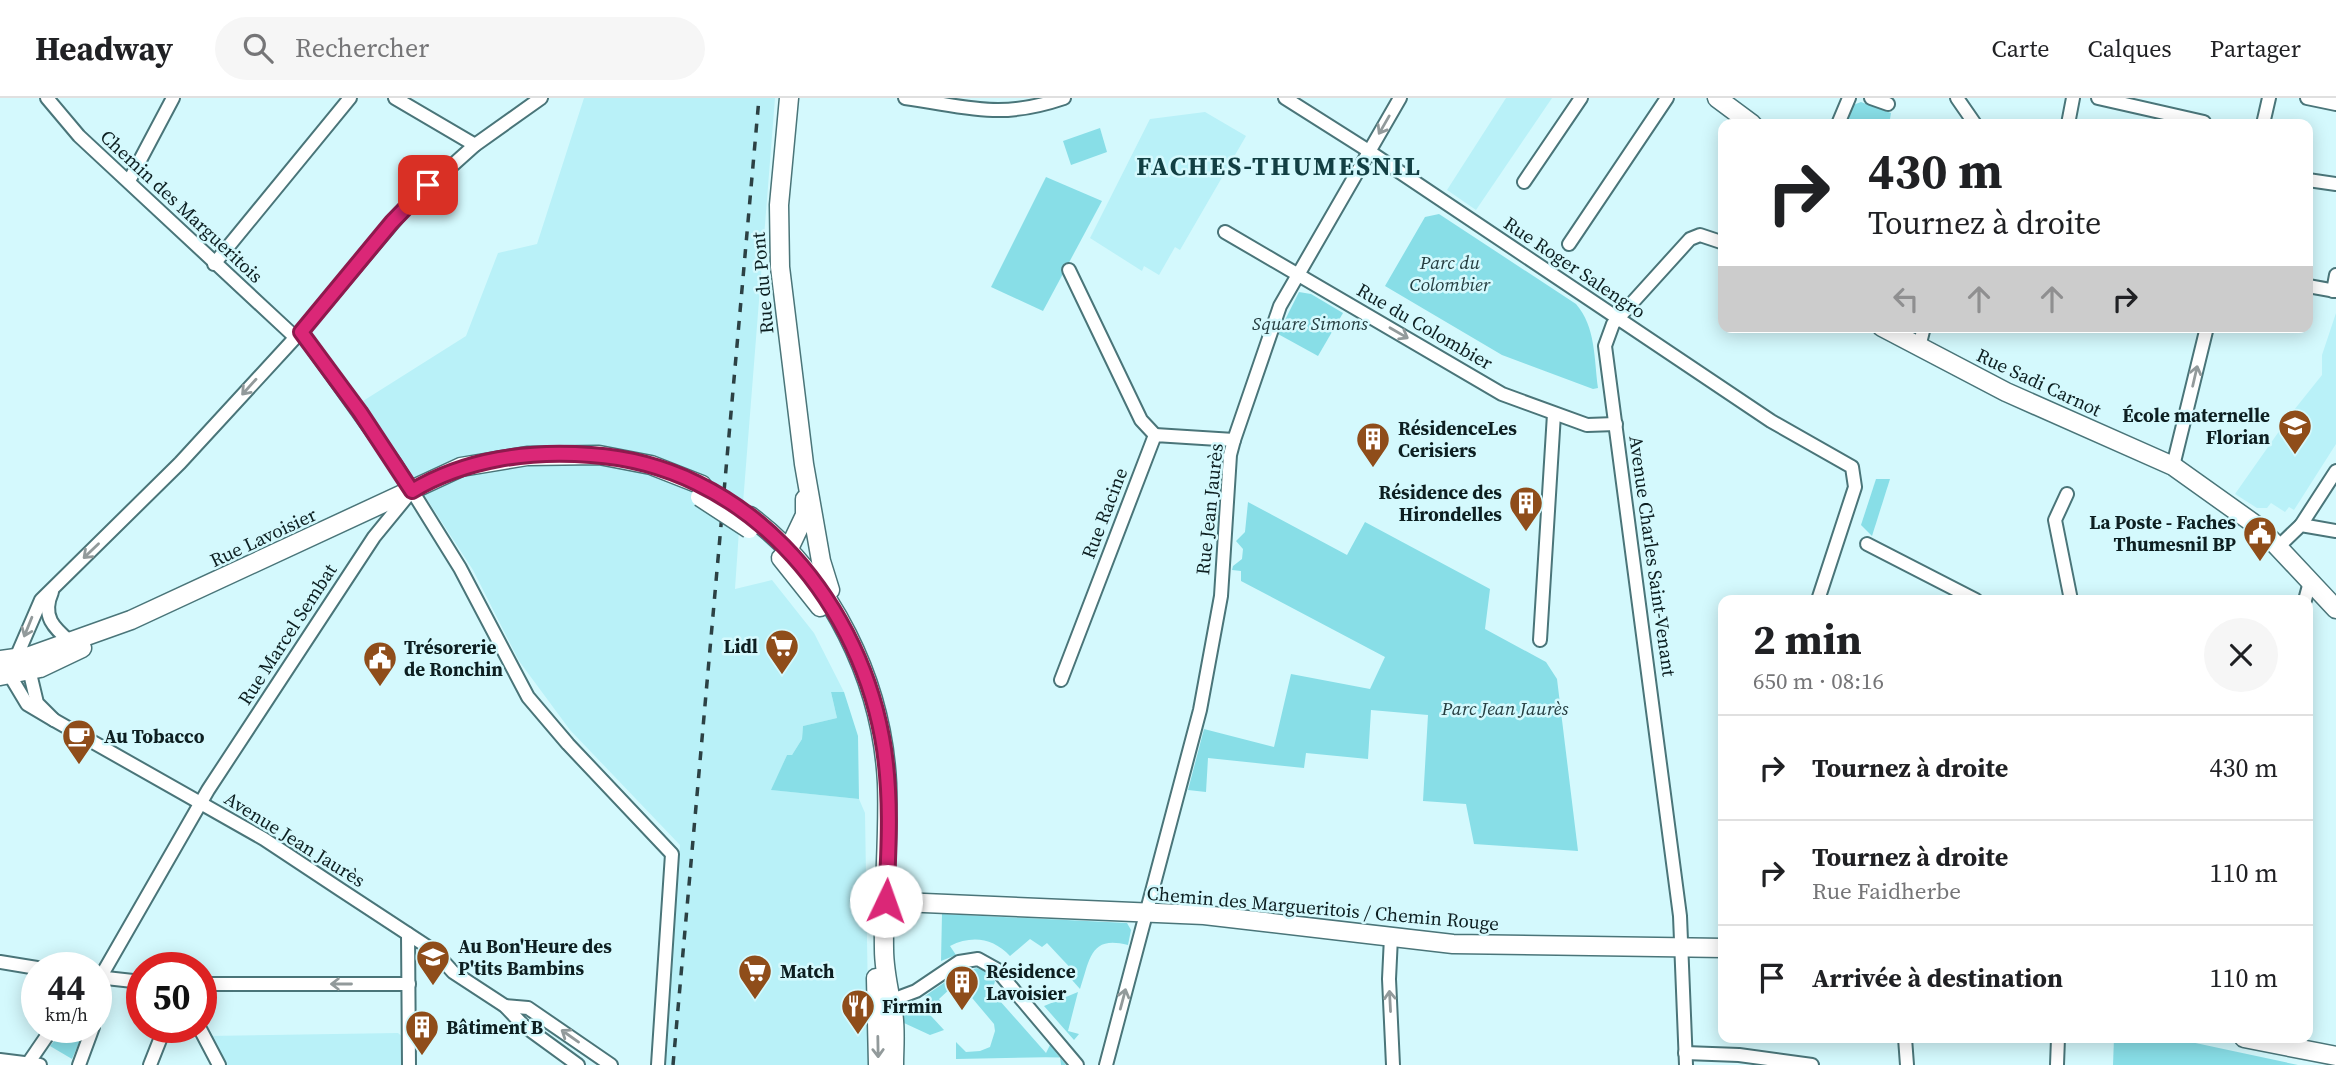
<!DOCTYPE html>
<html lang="fr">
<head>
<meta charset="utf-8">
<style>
  :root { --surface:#fff; --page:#f6f6f6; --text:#202124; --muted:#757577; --line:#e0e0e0 }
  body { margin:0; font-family:"Source Serif 4",serif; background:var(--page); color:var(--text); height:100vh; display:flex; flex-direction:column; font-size:26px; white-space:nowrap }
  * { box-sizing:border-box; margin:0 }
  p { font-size:23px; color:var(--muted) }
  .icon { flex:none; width:38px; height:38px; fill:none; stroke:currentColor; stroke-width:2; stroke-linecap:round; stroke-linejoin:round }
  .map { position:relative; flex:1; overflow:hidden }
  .sheet { position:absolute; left:1718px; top:497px; width:595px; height:448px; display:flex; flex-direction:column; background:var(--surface); border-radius:14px; box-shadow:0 4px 18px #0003 }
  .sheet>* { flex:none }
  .top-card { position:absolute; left:1718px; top:21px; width:595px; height:214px; border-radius:14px; box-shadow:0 4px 18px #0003; background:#fff; color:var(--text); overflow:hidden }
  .speed { position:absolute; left:21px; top:854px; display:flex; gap:14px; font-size:35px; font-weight:700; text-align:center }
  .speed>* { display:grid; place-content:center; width:91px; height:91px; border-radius:50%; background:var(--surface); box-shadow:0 4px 18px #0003; line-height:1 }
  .speed small { font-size:18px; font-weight:400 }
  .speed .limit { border:10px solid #d22; background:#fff; color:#111 }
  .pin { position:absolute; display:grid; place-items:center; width:60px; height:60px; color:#fff; margin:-30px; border-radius:14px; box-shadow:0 4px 10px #0006 }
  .me { position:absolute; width:77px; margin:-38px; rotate:3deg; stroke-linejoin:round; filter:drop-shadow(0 0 5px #0008) }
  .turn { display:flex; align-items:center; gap:24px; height:147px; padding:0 35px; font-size:32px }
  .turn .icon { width:91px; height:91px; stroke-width:2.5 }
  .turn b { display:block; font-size:49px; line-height:60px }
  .lanes { display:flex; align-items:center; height:66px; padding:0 35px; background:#0003; justify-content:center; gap:35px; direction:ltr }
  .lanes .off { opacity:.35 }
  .round { display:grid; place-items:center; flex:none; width:74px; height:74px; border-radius:37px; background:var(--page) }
  .summary { display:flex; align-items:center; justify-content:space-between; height:119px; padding:0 35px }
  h1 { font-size:42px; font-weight:700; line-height:52px }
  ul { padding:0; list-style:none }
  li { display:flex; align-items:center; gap:21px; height:105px; padding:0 35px; border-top:2px solid var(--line) }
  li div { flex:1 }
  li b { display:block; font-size:26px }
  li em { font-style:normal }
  header { display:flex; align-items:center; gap:42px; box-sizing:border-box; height:98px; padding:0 35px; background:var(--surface); border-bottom:2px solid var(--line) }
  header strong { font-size:33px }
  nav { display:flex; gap:38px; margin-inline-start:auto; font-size:24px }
  .search { width:490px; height:63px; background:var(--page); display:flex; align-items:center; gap:18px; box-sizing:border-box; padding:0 24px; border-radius:38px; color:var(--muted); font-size:26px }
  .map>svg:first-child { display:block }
  .built { fill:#b9f1f8 }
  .green { fill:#88dee7 }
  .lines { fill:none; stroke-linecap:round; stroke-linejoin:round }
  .street-casing { stroke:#4a7579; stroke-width:16 }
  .secondary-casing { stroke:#4a7579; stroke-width:21 }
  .street { stroke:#fff; stroke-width:12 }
  .secondary { stroke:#fff; stroke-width:18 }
  .rail { stroke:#2c4144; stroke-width:3.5; stroke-dasharray:9 9; stroke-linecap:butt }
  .secondary-bridge-casing { stroke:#4a7579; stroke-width:21; stroke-linecap:butt }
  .secondary-bridge { stroke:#fff; stroke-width:18 }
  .oneway { stroke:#929a9b }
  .route-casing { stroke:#8e194d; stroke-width:18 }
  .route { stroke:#db2777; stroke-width:12 }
  .labels { text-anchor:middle; stroke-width:5; stroke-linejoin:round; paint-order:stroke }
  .street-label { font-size:19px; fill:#0d1f21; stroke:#d4f9fd }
  .park-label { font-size:19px; font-style:italic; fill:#253d40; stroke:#d4f9fd }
  .poi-label { font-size:19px; font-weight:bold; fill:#0d1f21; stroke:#d4f9fd; text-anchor:start }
  .district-label { font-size:26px; font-weight:bold; letter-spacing:2px; fill:#123f43; stroke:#d4f9fd }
</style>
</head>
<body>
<header>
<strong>Headway</strong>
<div class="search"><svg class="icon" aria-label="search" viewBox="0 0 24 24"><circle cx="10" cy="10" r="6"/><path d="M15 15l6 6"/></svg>Rechercher</div>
<nav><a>Carte</a><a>Calques</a><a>Partager</a></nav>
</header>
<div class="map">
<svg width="2336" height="967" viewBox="0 0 2336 967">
  <rect width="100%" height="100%" fill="#d4f9fd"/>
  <g class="built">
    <path d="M584,0h191l-32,405 -27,-16 -2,26 25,17 -4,59 37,-9 42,53 30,59h-13l6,26 -34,8 -1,13 -10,16h-5l-15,35 87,9 6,14 4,252h-207l18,-220 -110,-115 -51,-69 -46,-91 -110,-169 103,-65 32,-83 39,-9z"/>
    <path d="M1506,0h46l-76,112 -29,-20z"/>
    <path d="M1205,14l41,24 -66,114 -5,-3 -16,28 -15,-9 -2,5 -52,-33 60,-119z"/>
    <path d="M2336,215v131l-42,66 -5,-3 -4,5 -14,-9 -4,5h-10l-22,-14 59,-84 28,-35v-20z"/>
    <path d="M398,935l18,16v16h-194l-15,-29z"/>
  </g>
  <g class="green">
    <path d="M1861,4l30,11 -1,6 5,5h-49l7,-19z"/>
    <path d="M1100,30l7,24 -36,13 -8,-24z"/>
    <path d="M1046,79l56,24 -59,110 -52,-24z"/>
    <path d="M1439,116l137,90c20,23 18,55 22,84l-5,1 -91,-34 -117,-69 40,-69z"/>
    <path d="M1299,194l12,2 32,19 -25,43 -40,-22z"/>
    <path d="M1876,381h14l-18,57 -11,-11z"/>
    <path d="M1248,404l99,53 18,-33 125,67 -5,40 61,33 11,17 21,172 -104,-7 -8,-40 -43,-3 5,-86 -57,-5 -3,49 -62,-6 -2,15 -96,-10 -2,34 -18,-2 16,-61 70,18 17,-73 79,15 15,-32 -144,-76v-10l-9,-1 1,-4 9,-7 1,-10 -7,-8 9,-9z"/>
    <path d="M831,594h13l14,44 1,63 -88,-9 16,-35h5l10,-16 1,-13 34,-8z"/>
    <path d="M942,816l185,9 4,7 -3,15c-38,-10 -38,14 -48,44l-8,-9 5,-5 -30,-32 -5,4 -12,-8 -20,17c-17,-18 -38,-21 -60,-10l6,9 -15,6z"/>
    <path d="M977,870l10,4 8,9 -3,11 54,61 4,-8 16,20h-5l-1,-8 -104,2v-17l10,10 14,-1 10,-4 5,-16 -1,-7 -32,-38 -6,4 -4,-3 -13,12 3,4 -6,5 -11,-12 33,-23z"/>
    <path d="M1078,894l-10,39 11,3 -5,6 -30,-34z"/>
    <path d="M915,904l5,2 24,26 -14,5 -26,-12v-13z"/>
    <path d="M66,929h20l-14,32 -22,-13z"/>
    <path d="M2114,940h58l126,27h-185z"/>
  </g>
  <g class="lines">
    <g class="street-casing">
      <g id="street">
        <path d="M47,0l32,38 216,201"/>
        <path d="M395,0l80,47"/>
        <path d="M905,0c65,9 94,22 159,0"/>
        <path d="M1285,0l79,50 407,273 81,46 3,20 -37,113"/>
        <path d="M1871,0l17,6"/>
        <path d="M1957,0l18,26"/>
        <path d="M2098,0l106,24"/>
        <path d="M2307,0l29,6"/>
        <path d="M1838,26l11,-26"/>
        <path d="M2068,26l5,-26"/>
        <path d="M2263,26l6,-26"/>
        <path d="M2308,82l28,4"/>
        <path d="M129,83l44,-83"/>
        <path d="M1524,84l57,-84"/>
        <path d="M1225,134l277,162 85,31 29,-1"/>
        <path d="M1569,146l98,-146"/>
        <path d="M214,166l136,-166"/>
        <path d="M1069,172l72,150 14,15"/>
        <path d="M2308,188l28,5"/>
        <path d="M2333,193l3,-16"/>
        <path d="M301,234l95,133 64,103 68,129 40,47 104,110 -14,211"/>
        <path d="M1919,249l5,-20"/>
        <path d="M2173,368l34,-139"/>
        <path d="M2067,396l-12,26 16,80"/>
        <path d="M2301,427l35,-54"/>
        <path d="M1867,446l109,56"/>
        <path d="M2278,449l23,-22 35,6"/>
        <path d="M52,494c-12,27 5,38 23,54"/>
        <path d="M2305,502l5,-18"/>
        <path d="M1540,542l14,-226"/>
        <path d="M28,567l9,38 17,17 210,119 77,51 93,61 19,21 52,34 18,19 55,40"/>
        <path d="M1061,582l94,-245 79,5"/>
        <path d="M54,622l-27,-16 -15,-25v-12l29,-67 139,-137 126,-137 102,-121 67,-60 66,-47"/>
        <path d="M408,836l1,131"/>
        <path d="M1391,839l-2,42 4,86"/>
        <path d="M0,864l37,6"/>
        <path d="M97,879l45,5"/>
        <path d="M201,886h208"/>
        <path d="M96,887l112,-195 166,-253 36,-44"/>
        <path d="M96,900l4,7 -4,15"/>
        <path d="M884,905l32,-12 43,-29 19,-3 18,10 81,96"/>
        <path d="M505,908l23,2 83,57"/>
        <path d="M199,929l20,38"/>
        <path d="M1905,940l2,27"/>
        <path d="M1685,955l54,2 73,10"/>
        <path d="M0,962l40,5"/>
        <path d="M27,967l26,-38"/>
        <path d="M79,967l14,-38"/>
        <path d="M150,967l15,-38"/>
        <path d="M1106,967l94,-355 21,-114 9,-141 4,-15 46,-134 120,-208"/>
        <path d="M1686,967l-6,-149 -75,-570 8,-22 77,-85 10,-4 24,8"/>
        <path d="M2057,967l1,-27"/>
      </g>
    </g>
    <g class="secondary-casing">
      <g id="secondary">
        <path d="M789,0l-10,107 1,62 24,197 17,97 9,29"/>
        <path d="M1717,0l35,26"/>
        <path d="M1882,229l124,65 167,74 87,62 76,81"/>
        <path d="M750,418c82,61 132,166 137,267 2,55 -4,110 -3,166 0,22 5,41 9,63 3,17 1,36 1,53"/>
        <path d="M785,459l20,-42v-16"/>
        <path d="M781,460l39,49"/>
        <path d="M0,562l30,-4 101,-36 330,-153 66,-11 72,-1 52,10 51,20"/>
        <path d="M0,578l40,-8 42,-20"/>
        <path d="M877,803l327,14 249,29 271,4"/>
        <path d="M876,880l2,87"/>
        <path d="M2244,940l92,18"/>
      </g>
    </g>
    <use href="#street" class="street"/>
    <use href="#secondary" class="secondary"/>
    <path class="rail" d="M673,967l86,-967"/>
    <g class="secondary-bridge-casing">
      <path id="secondary-bridge" d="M700,399l49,32"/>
    </g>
    <use href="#secondary-bridge" class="secondary-bridge"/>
  </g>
  <defs><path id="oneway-shaft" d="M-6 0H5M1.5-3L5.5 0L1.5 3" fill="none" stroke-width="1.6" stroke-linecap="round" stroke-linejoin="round" transform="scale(1.75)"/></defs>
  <g class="oneway">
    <use href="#oneway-shaft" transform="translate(1384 27) rotate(120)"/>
    <use href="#oneway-shaft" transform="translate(1399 235) rotate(30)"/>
    <use href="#oneway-shaft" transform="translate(2195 278) rotate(-77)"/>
    <use href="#oneway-shaft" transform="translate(249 289) rotate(132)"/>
    <use href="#oneway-shaft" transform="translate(91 453) rotate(136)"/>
    <use href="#oneway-shaft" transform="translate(28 529) rotate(112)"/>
    <use href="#oneway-shaft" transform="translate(341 886) rotate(-180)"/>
    <use href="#oneway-shaft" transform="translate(1123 901) rotate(-75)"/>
    <use href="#oneway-shaft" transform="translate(1390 903) rotate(-93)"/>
    <use href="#oneway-shaft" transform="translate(570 938) rotate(-145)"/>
    <use href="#oneway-shaft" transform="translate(878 949) rotate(89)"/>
  </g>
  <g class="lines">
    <g class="route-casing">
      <path id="route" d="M428,87l-36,37 -91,110 59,80 52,79c53,-32 118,-41 179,-36 152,10 264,138 291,282 10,53 7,111 4,164"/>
    </g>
    <use href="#route" class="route"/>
  </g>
  <defs>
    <g id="school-pin" transform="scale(1.75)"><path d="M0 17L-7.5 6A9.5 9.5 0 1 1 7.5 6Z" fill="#8f4d1a" stroke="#d4f9fd"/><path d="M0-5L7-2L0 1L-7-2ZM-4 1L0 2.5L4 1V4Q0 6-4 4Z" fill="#fff"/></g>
    <g id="building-pin" transform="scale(1.75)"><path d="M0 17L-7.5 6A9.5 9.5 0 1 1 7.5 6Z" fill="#8f4d1a" stroke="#d4f9fd"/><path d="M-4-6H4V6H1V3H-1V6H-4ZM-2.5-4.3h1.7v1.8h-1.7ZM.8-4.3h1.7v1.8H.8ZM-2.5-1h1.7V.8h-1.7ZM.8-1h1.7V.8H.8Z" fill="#fff"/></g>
    <g id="civic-pin" transform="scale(1.75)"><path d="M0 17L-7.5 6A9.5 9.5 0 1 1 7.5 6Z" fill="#8f4d1a" stroke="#d4f9fd"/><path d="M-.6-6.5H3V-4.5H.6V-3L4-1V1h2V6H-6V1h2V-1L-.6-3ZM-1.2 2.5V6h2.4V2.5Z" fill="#fff"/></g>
    <g id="supermarket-pin" transform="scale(1.75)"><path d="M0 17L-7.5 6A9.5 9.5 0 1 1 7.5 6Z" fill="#8f4d1a" stroke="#d4f9fd"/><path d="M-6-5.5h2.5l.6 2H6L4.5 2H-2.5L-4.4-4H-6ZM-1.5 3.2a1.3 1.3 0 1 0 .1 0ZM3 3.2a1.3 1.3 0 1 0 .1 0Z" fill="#fff"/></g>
    <g id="cafe-pin" transform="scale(1.75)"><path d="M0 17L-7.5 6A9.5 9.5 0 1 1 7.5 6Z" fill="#8f4d1a" stroke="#d4f9fd"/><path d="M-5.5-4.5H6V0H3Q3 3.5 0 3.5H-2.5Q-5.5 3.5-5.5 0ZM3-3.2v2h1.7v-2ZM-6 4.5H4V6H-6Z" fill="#fff"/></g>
    <g id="restaurant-pin" transform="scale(1.75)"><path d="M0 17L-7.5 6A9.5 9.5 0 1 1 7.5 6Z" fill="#8f4d1a" stroke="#d4f9fd"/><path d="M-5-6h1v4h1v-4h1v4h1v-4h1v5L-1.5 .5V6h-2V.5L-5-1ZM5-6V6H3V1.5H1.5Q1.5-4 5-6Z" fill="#fff"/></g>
  </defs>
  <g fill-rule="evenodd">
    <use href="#school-pin" x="2295" y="328"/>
    <use href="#building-pin" x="1373" y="341"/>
    <use href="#building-pin" x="1526" y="405"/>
    <use href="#civic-pin" x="2260" y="435"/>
    <use href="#supermarket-pin" x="782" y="548"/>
    <use href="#civic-pin" x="380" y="560"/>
    <use href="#cafe-pin" x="79" y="638"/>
    <use href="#school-pin" x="433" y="859"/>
    <use href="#supermarket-pin" x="755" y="873"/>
    <use href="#building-pin" x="962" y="884"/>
    <use href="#restaurant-pin" x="858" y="908"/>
    <use href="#building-pin" x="422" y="929"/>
  </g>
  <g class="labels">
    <g class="street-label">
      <text transform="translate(182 108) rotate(43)" y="7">Chemin des Margueritois</text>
      <text transform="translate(1575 169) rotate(34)" y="7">Rue Roger Salengro</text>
      <text transform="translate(762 185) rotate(-95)" y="7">Rue du Pont</text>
      <text transform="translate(1425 228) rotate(30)" y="7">Rue du Colombier</text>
      <text transform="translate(2039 284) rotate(25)" y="7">Rue Sadi Carnot</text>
      <text transform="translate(1209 411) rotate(-84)" y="7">Rue Jean Jaurès</text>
      <text transform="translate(1104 415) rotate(-69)" y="7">Rue Racine</text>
      <text transform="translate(263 439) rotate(-25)" y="7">Rue Lavoisier</text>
      <text transform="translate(1653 458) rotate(82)" y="7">Avenue Charles Saint-Venant</text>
      <text transform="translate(287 536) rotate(-57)" y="7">Rue Marcel Sembat</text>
      <text transform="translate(295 741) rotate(32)" y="7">Avenue Jean Jaurès</text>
      <text transform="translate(1323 810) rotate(5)" y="7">Chemin des Margueritois / Chemin Rouge</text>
    </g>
    <g class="park-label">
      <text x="1450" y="171">Parc du<tspan x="1450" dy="22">Colombier</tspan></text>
      <text x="1310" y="232">Square Simons</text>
      <text x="1505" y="617">Parc Jean Jaurès</text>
    </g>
    <g class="poi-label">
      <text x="2270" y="324" text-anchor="end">École maternelle<tspan x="2270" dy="22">Florian</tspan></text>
      <text x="1398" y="337">RésidenceLes<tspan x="1398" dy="22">Cerisiers</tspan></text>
      <text x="1502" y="401" text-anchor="end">Résidence des<tspan x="1502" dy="22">Hirondelles</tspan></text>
      <text x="2236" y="431" text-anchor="end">La Poste - Faches<tspan x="2236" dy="22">Thumesnil BP</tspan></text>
      <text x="758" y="555" text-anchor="end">Lidl</text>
      <text x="404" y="556">Trésorerie<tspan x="404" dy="22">de Ronchin</tspan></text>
      <text x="104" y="645">Au Tobacco</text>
      <text x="458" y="855">Au Bon'Heure des<tspan x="458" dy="22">P'tits Bambins</tspan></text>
      <text x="780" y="880">Match</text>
      <text x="986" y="880">Résidence<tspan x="986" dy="22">Lavoisier</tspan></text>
      <text x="882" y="915">Firmin</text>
      <text x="446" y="936">Bâtiment B</text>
    </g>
    <g class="district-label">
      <text x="1279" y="77">FACHES-THUMESNIL</text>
    </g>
  </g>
</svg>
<div class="speed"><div>44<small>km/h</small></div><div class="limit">50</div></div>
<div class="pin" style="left:428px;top:87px;background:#d93025"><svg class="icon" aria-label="arrive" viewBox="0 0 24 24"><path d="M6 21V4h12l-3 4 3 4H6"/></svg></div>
<svg class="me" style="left:886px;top:803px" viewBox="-20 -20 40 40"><circle r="19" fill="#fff"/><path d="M0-13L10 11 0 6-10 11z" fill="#db2777"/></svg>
<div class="top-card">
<div class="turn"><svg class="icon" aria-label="right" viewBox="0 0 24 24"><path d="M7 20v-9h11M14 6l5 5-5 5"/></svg><div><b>430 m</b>Tournez à droite</div></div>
<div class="lanes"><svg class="icon off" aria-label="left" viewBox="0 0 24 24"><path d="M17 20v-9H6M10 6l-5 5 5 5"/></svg><svg class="icon off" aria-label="ahead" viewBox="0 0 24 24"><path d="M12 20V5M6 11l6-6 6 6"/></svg><svg class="icon off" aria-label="ahead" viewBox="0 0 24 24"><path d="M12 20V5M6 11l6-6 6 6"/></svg><svg class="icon" aria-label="right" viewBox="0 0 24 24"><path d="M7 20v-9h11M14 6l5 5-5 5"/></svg></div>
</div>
<section class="sheet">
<div class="summary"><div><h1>2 min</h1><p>650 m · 08:16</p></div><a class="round"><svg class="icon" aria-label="close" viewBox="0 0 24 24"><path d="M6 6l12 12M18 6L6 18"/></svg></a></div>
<ul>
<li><svg class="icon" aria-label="right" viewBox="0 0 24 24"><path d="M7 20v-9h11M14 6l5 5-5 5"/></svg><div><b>Tournez à droite</b></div><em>430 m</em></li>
<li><svg class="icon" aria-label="right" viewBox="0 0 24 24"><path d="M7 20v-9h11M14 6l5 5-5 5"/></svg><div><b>Tournez à droite</b><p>Rue Faidherbe</p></div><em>110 m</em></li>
<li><svg class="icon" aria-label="arrive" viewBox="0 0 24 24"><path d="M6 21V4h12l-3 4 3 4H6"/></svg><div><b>Arrivée à destination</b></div><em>110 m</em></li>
</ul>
</section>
</div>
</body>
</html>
